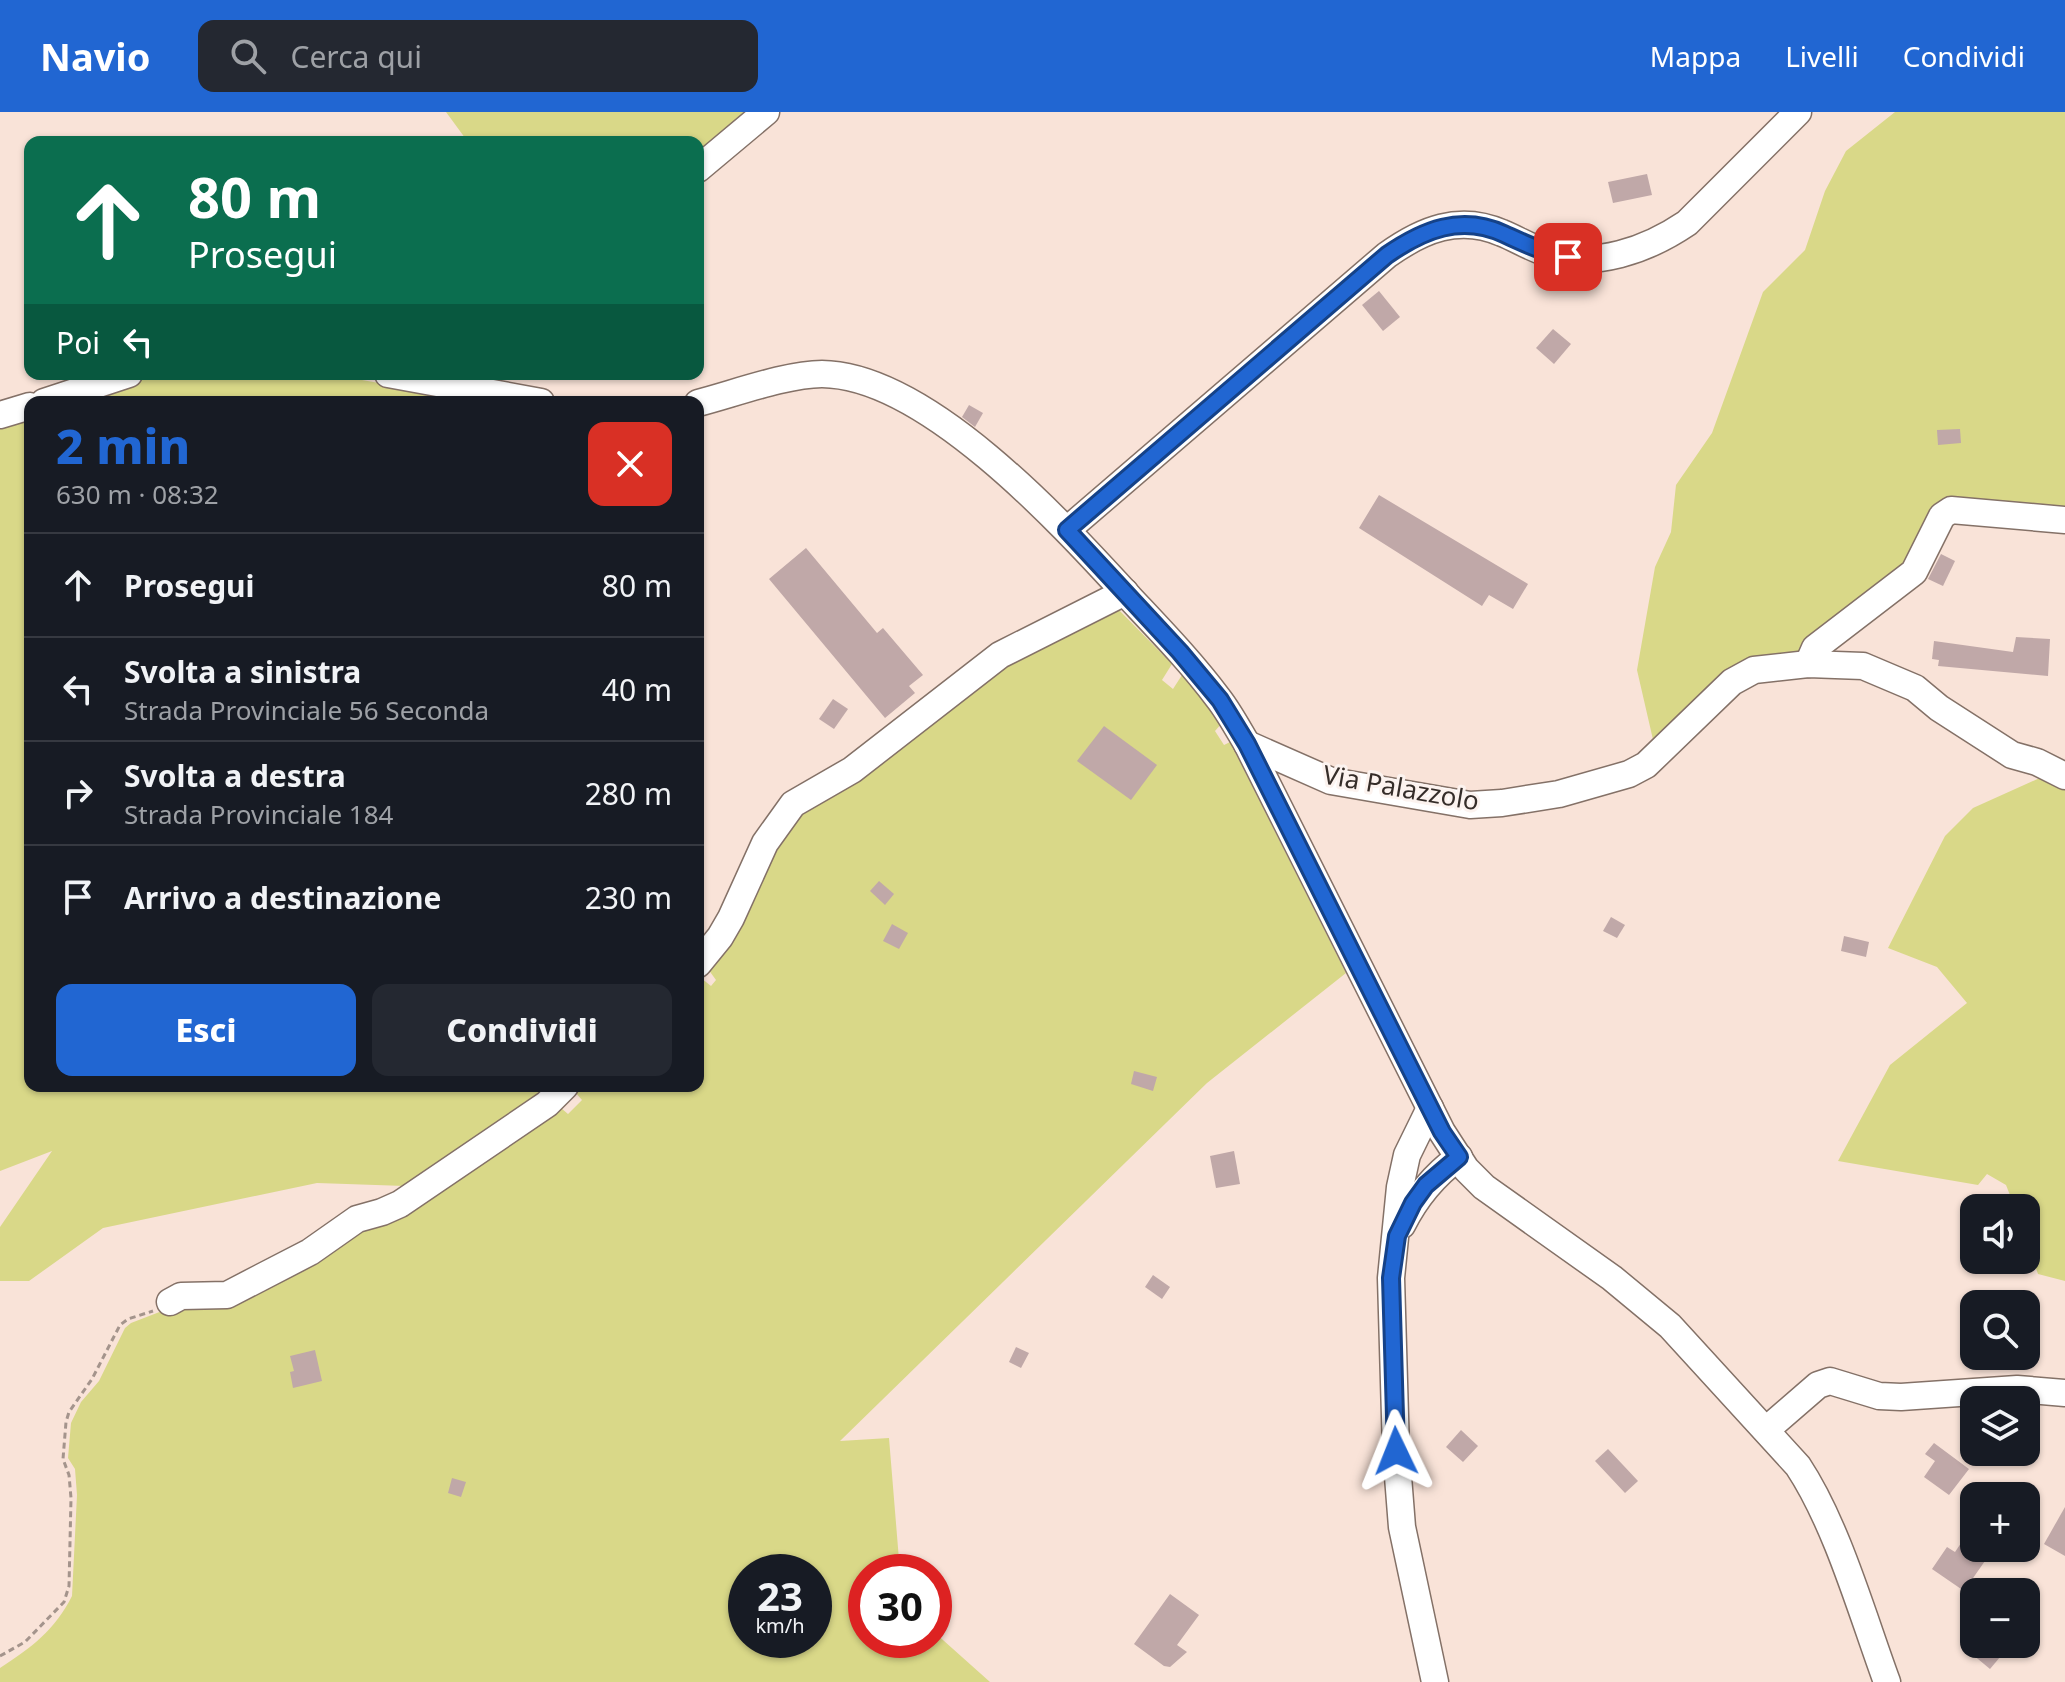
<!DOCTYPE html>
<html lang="it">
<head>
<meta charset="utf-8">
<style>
  :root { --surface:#171b24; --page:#242831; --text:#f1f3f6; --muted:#9ea1a6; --line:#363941; --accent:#2166d2 }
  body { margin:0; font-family:"Noto Sans",sans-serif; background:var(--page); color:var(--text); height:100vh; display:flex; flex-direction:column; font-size:30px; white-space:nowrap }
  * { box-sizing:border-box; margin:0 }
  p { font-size:26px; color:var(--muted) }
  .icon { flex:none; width:44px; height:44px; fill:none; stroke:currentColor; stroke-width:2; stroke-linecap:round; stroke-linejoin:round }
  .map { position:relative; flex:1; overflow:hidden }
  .sheet { position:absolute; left:24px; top:284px; width:680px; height:696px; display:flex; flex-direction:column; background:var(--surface); border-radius:16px; box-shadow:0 2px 6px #0004 }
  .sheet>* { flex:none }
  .hud { position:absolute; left:24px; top:24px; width:680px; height:244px; border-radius:16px; box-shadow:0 2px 6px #0004; background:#0b6e4f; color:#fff; overflow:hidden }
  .tools { position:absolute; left:1960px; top:1082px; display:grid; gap:16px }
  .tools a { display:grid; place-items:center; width:80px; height:80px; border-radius:16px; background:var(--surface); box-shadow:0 2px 6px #0004; font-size:40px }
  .speed { position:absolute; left:728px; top:1442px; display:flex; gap:16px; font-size:40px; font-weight:700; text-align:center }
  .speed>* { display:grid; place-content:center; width:104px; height:104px; border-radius:50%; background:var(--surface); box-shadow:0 2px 6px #0004; line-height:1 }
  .speed small { font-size:20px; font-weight:400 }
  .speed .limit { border:12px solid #d22; background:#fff; color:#111 }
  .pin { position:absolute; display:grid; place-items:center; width:68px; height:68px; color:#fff; margin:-34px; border-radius:16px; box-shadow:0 4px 12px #0006 }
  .me { position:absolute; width:88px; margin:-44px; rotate:358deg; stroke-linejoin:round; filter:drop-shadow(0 0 6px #0008) }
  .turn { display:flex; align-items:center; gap:28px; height:168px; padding:0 32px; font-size:36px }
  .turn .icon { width:104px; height:104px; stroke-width:2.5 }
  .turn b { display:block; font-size:56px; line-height:68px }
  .then { display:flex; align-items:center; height:76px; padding:0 32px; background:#0003; gap:16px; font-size:30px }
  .round { display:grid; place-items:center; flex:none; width:84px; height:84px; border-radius:16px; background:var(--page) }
  .summary { display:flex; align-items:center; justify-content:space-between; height:136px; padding:0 32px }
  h1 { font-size:48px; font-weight:800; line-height:60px; color:var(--accent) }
  .cta { display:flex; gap:16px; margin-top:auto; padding:16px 32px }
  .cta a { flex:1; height:92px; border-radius:16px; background:var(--accent); color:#fff; font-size:32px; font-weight:800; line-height:92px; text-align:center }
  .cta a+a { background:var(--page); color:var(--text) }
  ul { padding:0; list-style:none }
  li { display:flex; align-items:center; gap:24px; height:104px; padding:0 32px; border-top:2px solid var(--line) }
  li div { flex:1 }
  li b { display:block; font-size:30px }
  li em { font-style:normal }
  header { display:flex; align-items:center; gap:48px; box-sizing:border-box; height:112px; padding:0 40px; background:var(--accent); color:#fff }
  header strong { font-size:38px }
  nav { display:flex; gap:44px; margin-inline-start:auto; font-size:28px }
  .search { width:560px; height:72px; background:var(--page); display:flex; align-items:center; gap:20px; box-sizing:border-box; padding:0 28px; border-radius:16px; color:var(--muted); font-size:30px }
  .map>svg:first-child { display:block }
  .green { fill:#d9d888; fill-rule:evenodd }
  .building { fill:#c0a8a8 }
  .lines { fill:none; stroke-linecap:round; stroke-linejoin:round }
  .minor-casing { stroke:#847167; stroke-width:29 }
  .path { stroke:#a4948c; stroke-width:3; stroke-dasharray:6 4; stroke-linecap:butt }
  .minor { stroke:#fff; stroke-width:26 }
  .route-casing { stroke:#154288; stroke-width:20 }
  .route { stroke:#2166d2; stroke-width:14 }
  .labels { text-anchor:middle; stroke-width:6; stroke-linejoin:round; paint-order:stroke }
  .street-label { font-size:26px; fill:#352d29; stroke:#fcf3ef }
</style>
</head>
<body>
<header>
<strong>Navio</strong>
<div class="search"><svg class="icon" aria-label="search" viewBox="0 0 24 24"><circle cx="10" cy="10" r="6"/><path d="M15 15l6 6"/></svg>Cerca qui</div>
<nav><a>Mappa</a><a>Livelli</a><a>Condividi</a></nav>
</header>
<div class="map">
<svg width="2065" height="1570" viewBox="0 0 2065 1570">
  <rect width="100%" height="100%" fill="#f9e3d8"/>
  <g class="green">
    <path d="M446,0h311l-59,48v-18h-230z"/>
    <path d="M1895,0h170v399l-114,-11 -44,67 -110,90 -143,87 -17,-74 18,-103 16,-35 5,-47 36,-52 51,-141 42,-42 20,-59 21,-40z"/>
    <path d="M158,262h170l102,18 -3,10h-339l2,-5z"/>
    <path d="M30,303v671h524l-149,100 -88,-3 -214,45 -74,53h-29v-54l52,-76 -52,20v-747z"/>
    <path d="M1115,494l57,58 -10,16 11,9 9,-14 40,48 -7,8 9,14 6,-3 116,231 -139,110 -367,358 49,-3 11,134h-34v68h68v-8l56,50h-990v-14c31,-20 55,-38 72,-72l5,-101 -2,-26 -7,-11 3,-35 10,-21 18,-21 26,-53 6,-5 57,-22 373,-193 7,6 14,-14 -8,-9 4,-5h120v-105l3,-3 10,8 5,-6 -8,-11 19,-24 59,-113 10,-15 203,-151zM746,1460h68v68h-68z"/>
    <path d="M2042,665l23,12v492l-27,-7 -12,-34v-32h-11l-9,-23 -19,-11 -9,11 -140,-24 52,-96 77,-62 -30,-36 -49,-19 57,-112 28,-28z"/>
  </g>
  <g class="building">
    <path d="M1647,62l5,21 -39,8 -5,-21z"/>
    <path d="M1379,179l21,26 -17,14 -21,-26z"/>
    <path d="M1553,217l18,15 -17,20 -18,-16z"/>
    <path d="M969,293l14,8 -8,14 -13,-10z"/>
    <path d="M1960,317l1,14 -23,2 -1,-15z"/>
    <path d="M1379,383l149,89 -15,25 -24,-14 -7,11 -123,-78z"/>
    <path d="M806,436l71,85 6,-5 40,47 -14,11 6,7 -30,25 -116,-139z"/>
    <path d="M1941,442l14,7 -12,25 -15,-7z"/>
    <path d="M2016,525l34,2 -2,37 -110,-10 1,-6 -7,-1 2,-18 79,11z"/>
    <path d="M833,587l15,10 -14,20 -15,-10z"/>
    <path d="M1104,614l53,39 -26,35 -54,-39z"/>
    <path d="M879,769l15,13 -9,11 -15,-14z"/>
    <path d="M1611,805l14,8 -8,13 -14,-7z"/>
    <path d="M892,812l16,9 -9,16 -16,-8z"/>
    <path d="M1844,824l25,6 -3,15 -25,-6z"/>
    <path d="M1134,959l23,6 -4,14 -22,-7z"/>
    <path d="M1234,1039l6,33 -24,4 -6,-32z"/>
    <path d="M1153,1163l17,12 -8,12 -17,-12z"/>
    <path d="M1016,1235l13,6 -8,15 -12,-6z"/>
    <path d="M315,1238l7,31 -29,7 -3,-16 4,-1 -4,-15z"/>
    <path d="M1461,1318l17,16 -15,16 -17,-15z"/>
    <path d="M1934,1331l35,26 -20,26 -25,-18 11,-16 -10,-7z"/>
    <path d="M1608,1337l30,32 -13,12 -30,-32z"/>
    <path d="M452,1366l14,4 -5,15 -13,-4z"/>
    <path d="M2065,1395v49l-21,-12z"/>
    <path d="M1974,1412v24h20l-30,43 -32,-22 15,-22 8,5z"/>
    <path d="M1170,1482l29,21 -22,30 10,7 -17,15 -6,-1 -30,-22z"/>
    <path d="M1960,1532h51l-21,25z"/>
  </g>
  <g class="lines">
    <g class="minor-casing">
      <g id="minor">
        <path d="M698,57l68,-57"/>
        <path d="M388,262l153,28"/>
        <path d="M44,290l85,-28"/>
        <path d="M698,291c35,-9 89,-29 124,-29 105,1 241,151 308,224 30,32 61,64 88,100 11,14 20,31 29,46l195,388 24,37 18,18 128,91 58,48 128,140c39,59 64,148 89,216"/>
        <path d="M0,303l30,-9"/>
        <path d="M1067,418l320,-275c35,-25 72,-41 115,-22 15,6 29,15 45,20 48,16 100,-3 140,-30l111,-111"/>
        <path d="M1808,552l7,-16 99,-76 28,-56 9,-6 114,10"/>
        <path d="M1247,632l84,37 139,24 32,-2 57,-9 70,-20 17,-9 86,-83 22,-12 54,-6 55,2 52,22 24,20 73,47 25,7 28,14"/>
        <path d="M698,852l22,-27 11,-19 34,-75 28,-39 59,-34 148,-115 125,-63"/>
        <path d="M1430,996l-23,47 -7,32 -9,91 5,173 6,76 33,155"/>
        <path d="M1402,1113c14,-28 31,-49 57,-68"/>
        <path d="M170,1190l11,-6 46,-1 83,-43 47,-33 25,-7 18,-8 147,-100 18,-18"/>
        <path d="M1766,1318l52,-45 12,-4 49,15 22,1 116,-8 48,4"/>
      </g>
    </g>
    <path class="path" d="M0,1544l25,-14 39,-40 5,-16 2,-88 -2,-23 -6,-16 3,-37 3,-10 23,-33 28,-54 8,-6 25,-8"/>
    <use href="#minor" class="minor"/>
  </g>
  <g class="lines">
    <g class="route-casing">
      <path id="route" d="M1396,1339l-5,-173 6,-42 16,-33 13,-18 33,-28 -17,-25 -195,-388 -27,-44 -40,-48 -113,-122 320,-275c36,-25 74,-41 117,-21 22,10 40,19 64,23"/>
    </g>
    <use href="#route" class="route"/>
  </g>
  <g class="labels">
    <g class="street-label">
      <text transform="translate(1401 676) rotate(10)" y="9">Via Palazzolo</text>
    </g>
  </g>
</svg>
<div class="tools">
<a><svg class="icon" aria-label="sound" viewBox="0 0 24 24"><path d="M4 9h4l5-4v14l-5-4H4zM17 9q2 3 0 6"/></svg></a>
<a><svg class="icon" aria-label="search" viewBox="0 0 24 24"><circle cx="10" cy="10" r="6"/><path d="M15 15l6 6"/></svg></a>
<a><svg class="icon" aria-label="layers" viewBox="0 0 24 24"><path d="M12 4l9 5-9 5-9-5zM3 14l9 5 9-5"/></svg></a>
<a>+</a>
<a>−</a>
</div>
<div class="speed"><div>23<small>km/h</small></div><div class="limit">30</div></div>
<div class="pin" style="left:1568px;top:145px;background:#d93025"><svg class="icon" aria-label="arrive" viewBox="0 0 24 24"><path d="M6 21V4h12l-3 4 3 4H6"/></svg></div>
<svg class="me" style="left:1396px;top:1339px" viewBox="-20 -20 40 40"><path d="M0-17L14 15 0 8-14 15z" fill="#2166d2" stroke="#fff" stroke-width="4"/></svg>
<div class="hud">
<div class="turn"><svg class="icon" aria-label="ahead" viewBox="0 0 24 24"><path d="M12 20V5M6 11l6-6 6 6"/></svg><div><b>80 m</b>Prosegui</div></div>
<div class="then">Poi<svg class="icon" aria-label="left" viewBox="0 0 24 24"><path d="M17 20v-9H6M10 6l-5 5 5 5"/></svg></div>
</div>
<section class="sheet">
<div class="summary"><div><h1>2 min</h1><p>630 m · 08:32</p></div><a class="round" style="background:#d93025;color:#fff"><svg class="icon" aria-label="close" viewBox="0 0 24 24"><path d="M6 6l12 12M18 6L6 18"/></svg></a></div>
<ul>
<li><svg class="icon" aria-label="ahead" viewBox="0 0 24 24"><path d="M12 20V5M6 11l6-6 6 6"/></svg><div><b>Prosegui</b></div><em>80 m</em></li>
<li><svg class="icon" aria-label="left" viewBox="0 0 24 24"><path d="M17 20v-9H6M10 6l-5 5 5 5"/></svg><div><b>Svolta a sinistra</b><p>Strada Provinciale 56 Seconda</p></div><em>40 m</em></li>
<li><svg class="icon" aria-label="right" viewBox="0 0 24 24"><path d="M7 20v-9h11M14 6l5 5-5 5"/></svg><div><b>Svolta a destra</b><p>Strada Provinciale 184</p></div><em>280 m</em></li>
<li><svg class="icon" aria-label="arrive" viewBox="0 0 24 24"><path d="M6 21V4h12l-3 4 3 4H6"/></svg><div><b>Arrivo a destinazione</b></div><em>230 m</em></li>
</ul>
<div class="cta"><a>Esci</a><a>Condividi</a></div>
</section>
</div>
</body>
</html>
